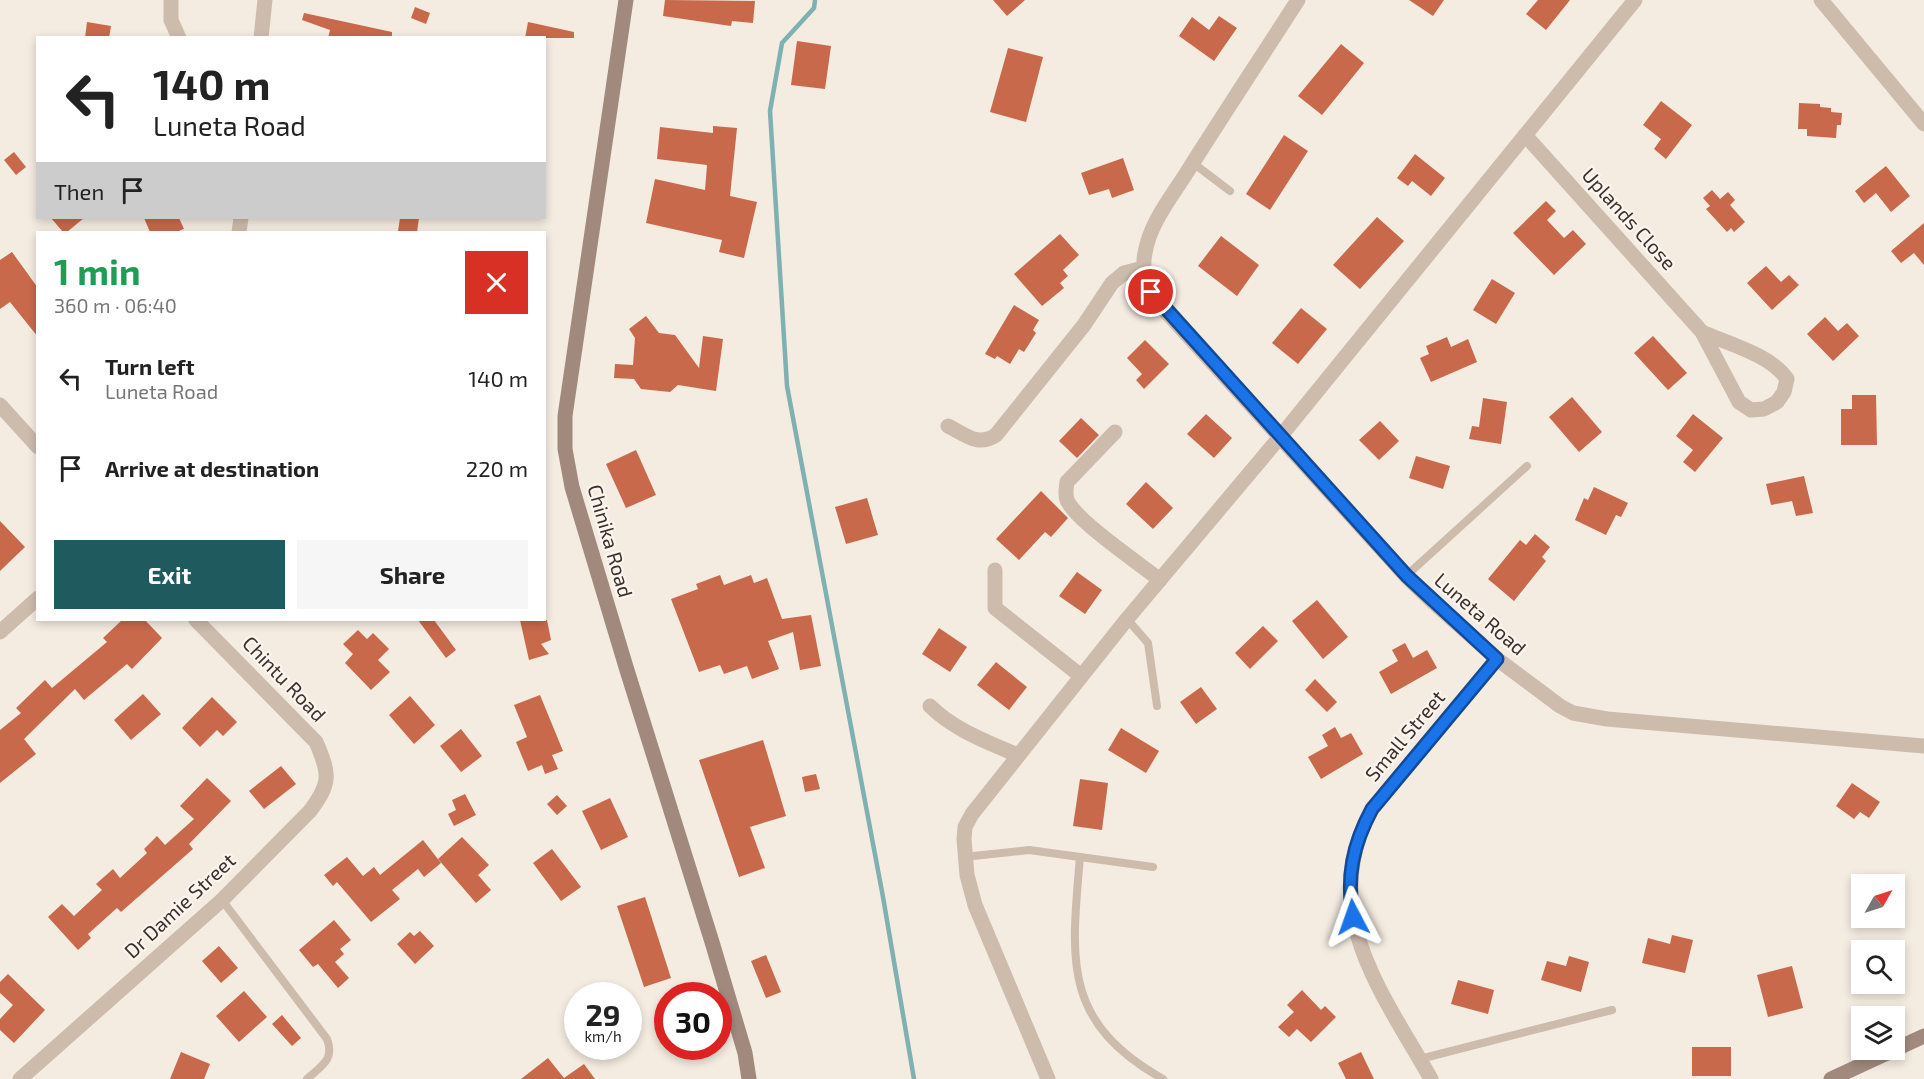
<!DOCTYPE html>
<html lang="en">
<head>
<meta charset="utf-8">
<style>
  :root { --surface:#fff; --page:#f6f6f6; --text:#222; --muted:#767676; --accent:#1f5a5e }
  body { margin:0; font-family:"Exo 2",sans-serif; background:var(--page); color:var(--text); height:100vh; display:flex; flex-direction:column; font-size:22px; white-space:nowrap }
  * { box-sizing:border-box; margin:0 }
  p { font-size:20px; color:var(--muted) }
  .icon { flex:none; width:33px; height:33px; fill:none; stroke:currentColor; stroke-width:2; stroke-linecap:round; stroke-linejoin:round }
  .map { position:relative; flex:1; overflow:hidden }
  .drawer { position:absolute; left:36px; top:231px; width:510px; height:390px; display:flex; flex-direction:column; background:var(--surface); border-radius:0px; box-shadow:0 3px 9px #0003 }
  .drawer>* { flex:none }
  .top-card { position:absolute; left:36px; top:36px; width:510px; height:183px; border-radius:0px; box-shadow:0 3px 9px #0003; background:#fff; color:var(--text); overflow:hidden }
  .needle { width:39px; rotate:51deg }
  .tools { position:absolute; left:1851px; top:874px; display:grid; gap:12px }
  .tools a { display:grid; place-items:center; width:54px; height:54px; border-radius:0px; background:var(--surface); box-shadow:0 3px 9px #0003; font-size:30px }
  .speed { position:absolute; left:564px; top:982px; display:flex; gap:12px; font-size:30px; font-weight:700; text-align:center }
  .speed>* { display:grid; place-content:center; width:78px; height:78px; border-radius:50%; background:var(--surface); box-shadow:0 3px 9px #0003; line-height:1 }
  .speed small { font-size:15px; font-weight:400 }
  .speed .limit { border:9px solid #d22; background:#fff; color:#111 }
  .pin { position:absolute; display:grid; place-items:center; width:51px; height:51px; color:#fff; margin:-26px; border:3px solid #fff; border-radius:50%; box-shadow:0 2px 6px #0007 }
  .me { position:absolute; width:66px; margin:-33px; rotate:356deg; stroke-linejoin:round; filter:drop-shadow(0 0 4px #0008) }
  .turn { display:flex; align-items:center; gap:21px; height:126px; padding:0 18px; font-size:27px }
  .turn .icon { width:78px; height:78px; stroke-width:2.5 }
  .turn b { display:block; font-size:42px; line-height:51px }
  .then { display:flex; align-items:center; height:57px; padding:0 18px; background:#0003; gap:12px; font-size:22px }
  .round { display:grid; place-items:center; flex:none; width:63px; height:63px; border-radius:0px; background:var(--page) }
  .overview { display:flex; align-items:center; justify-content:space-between; height:102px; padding:0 18px }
  h1 { font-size:36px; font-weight:700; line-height:45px; color:#1e9e55 }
  .button { display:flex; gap:12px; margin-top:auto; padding:12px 18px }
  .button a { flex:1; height:69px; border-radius:0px; background:var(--accent); color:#fff; font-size:24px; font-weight:700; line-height:69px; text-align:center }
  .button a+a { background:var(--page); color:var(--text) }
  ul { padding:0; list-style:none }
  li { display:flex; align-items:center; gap:18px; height:90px; padding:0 18px }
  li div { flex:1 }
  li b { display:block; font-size:22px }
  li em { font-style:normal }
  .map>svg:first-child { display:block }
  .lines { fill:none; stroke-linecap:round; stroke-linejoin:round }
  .stream { stroke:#7fb0b2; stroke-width:4.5 }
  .building { fill:#c8694b }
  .lane { stroke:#cdbbac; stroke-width:8 }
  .street { stroke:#cdbbac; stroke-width:15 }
  .secondary { stroke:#a18a7d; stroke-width:15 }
  .route-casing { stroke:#114b97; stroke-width:15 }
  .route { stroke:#1a73e8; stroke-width:10 }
  .labels { text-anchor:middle; stroke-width:4.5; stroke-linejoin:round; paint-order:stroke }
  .street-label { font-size:20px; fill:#3b302b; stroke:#fbf5ee }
</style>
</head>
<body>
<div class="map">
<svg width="1924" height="1079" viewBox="0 0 1924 1079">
  <rect width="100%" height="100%" fill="#f4ebe1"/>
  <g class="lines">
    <path class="stream" d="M815,0l-1,8 -32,35 -12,68 17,275 96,511 31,182"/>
  </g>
  <g class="building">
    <path d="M665,0l90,1 -2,22 -21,-2 -1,5 -68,-10z"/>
    <path d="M993,0h32l-18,16z"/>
    <path d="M1409,0h35l-11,16z"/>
    <path d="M1538,0h32l-24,30 -20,-16z"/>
    <path d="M415,7l15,6 -4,11 -15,-6z"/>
    <path d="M304,13l88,19v6h-64l2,-8 -28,-10z"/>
    <path d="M1219,16l18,12 -23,33 -35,-25 13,-19 17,13z"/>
    <path d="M87,22l24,4 -2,12h-24z"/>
    <path d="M528,22l46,10v6h-49z"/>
    <path d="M797,41l34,5 -6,43 -34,-4z"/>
    <path d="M1341,44l23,19 -42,52 -24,-19z"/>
    <path d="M1008,48l35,9 -17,65 -36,-10z"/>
    <path d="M1661,101l31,24 -26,34 -12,-10 7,-10 -18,-14z"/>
    <path d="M1799,103l21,1v3l11,1v4l11,1 -1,12h-4l-1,13 -29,-2v-7h-9z"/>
    <path d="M713,126l24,2 -7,68 27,6 -13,56 -25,-6 3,-12 -76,-17 9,-44 50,11 2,-25 -50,-6 3,-32 53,6z"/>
    <path d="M1284,135l24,16 -38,59 -24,-16z"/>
    <path d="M14,152l12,15 -10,8 -12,-15z"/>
    <path d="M1415,154l30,24 -14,18 -19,-15 -4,5 -11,-8z"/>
    <path d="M1123,158l11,32 -22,8 -3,-9 -20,6 -8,-22z"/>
    <path d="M1886,166l24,30 -19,16 -15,-19 -12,10 -9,-12z"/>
    <path d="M1712,190l8,9 8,-7 7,8 -5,5 15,17 -11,10 -3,-4 -4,4 -21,-23 4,-3 -7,-8z"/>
    <path d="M1546,201l10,10 -9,9 17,18 9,-8 13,14 -32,31 -41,-42z"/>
    <path d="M1377,217l27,24 -44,48 -27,-24z"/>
    <path d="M51,218h33l-17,14h-4z"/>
    <path d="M144,218h35l5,11 -8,3h-26z"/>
    <path d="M400,218h19l-2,14 -19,-1z"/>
    <path d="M1924,223v42l-10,-12 -13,10 -10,-12z"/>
    <path d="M1060,234l19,21 -16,15 5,6 -8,7 4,5 -22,18 -28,-32z"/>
    <path d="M1221,236l38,29 -22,31 -39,-30z"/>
    <path d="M12,252l26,36v49l-28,-35 -10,7v-49z"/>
    <path d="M1766,266l15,16 8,-7 10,10 -27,25 -25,-27z"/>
    <path d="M1492,279l23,14 -19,31 -23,-14z"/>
    <path d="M1014,305l25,15 -6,10 3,3 -12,19 -5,-3 -9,15 -13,-8 -2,3 -10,-5z"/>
    <path d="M1301,308l26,21 -29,35 -26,-21z"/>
    <path d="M646,316l13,17 16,2 24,33 4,-32 20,3 -7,52 -38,-6 -8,7 -29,-3 -7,-10 -20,-1 1,-14 18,1 2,-27 -6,-9z"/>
    <path d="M1825,317l13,14 9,-8 12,13 -26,25 -26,-27z"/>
    <path d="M1653,336l34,37 -19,17 -34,-37z"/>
    <path d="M1447,337l4,10 17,-8 9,23 -46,20 -11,-24 9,-4 -3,-8z"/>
    <path d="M1145,340l24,24 -25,25 -8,-9 6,-6 -15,-16z"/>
    <path d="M1852,395h24l1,50h-36v-36h11z"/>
    <path d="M1572,397l30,35 -23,20 -30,-35z"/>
    <path d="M1483,398l24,4 -6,42 -32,-5 3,-13 7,1z"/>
    <path d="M1206,414l26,24 -18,20 -27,-24z"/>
    <path d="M1693,414l30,24 -28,34 -12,-10 10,-12 -17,-14z"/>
    <path d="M1081,418l18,17 -22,23 -18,-17z"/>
    <path d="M1380,421l19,20 -20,19 -20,-20z"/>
    <path d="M636,450l20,45 -30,13 -20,-44z"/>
    <path d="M1416,456l34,10 -7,23 -34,-11z"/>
    <path d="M1804,476l9,37 -17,3 -4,-15 -21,4 -5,-21z"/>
    <path d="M1146,482l27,26 -20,21 -27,-25z"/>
    <path d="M1594,487l34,16 -7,14 -5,-2 -10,20 -31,-15 9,-22 4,2z"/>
    <path d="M1041,491l27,27 -17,19 -6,-5 -26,28 -23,-21z"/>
    <path d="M867,498l11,37 -32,9 -11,-37z"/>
    <path d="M0,521l25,26 -25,24z"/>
    <path d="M1535,534l15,13 -8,10 4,4 -32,40 -26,-22 32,-39 6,5z"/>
    <path d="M1077,572l25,18 -17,24 -26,-18z"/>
    <path d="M720,575l4,10 27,-10 3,8 13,-5 15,41 29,-4 10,51 -21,4 -7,-38 -25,9 11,28 -27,10 -5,-13 -23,8 -4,-9 -21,7 -28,-73 27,-10 -2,-5z"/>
    <path d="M1317,600l31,37 -25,22 -31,-38z"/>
    <path d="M122,620h23l17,18 -30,31 -5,-5 -43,36 -9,-11 -51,50 12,15 -36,29v-53l21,-17 -5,-5 29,-28 7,8 55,-46 -4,-4z"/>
    <path d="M418,620h16l22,30 -10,8z"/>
    <path d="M520,620h27l4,20 -10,4 8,10 -20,6z"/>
    <path d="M1263,626l15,15 -28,28 -15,-16z"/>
    <path d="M939,628l28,19 -17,25 -28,-18z"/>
    <path d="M358,630l9,9 6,-6 16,16 -11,11 12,12 -19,18 -26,-27 8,-9 -10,-10z"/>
    <path d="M1405,643l8,15 14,-8 10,18 -46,26 -12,-22 19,-11 -6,-11z"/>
    <path d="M996,662l31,25 -18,23 -32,-25z"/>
    <path d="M1315,679l22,23 -10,10 -22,-22z"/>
    <path d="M1201,687l16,22 -21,15 -16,-22z"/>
    <path d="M143,694l18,20 -30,26 -17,-20z"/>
    <path d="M540,695l23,56 -11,4 6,14 -13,5 -3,-9 -14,6 -12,-29 11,-5 -13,-32z"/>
    <path d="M410,696l25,29 -21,19 -25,-29z"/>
    <path d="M212,697l25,25 -14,14 -6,-6 -17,17 -18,-19z"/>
    <path d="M1335,727l6,11 10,-5 12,21 -42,25 -13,-22 20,-11 -6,-11z"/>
    <path d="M1121,728l38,23 -13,22 -38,-23z"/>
    <path d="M461,729l21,27 -21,16 -21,-26z"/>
    <path d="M763,740l23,76 -36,11 15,41 -26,9 -40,-117z"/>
    <path d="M281,766l15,18 -32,25 -15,-18z"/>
    <path d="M816,774l4,15 -15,3 -3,-15z"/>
    <path d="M207,778l24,23 -42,43 4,5 -72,63 -4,-4 -29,26 3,4 -13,12 -30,-33 14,-13 12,12 28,-26 -6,-6 17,-15 7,9 27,-25 -3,-4 13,-13 8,9 29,-26 -14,-13z"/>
    <path d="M1080,779l28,4 -6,47 -29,-4z"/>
    <path d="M1852,783l28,19 -11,16 -9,-6 -6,7 -18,-13z"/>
    <path d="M465,794l11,21 -22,11 -6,-12 8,-4 -4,-10z"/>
    <path d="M557,795l10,11 -10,9 -10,-11z"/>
    <path d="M610,798l18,39 -27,13 -19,-39z"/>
    <path d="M462,837l27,28 -11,10 13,15 -15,13 -38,-44z"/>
    <path d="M423,840l18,23 -17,14 -6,-8 -26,21 8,9 -29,23 -34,-40 -4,4 -9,-11 23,-18 16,19 11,-9 6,8z"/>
    <path d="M552,849l29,38 -20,14 -28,-38z"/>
    <path d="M645,897l26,81 -27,9 -27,-81z"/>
    <path d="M334,920l17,20 -11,9 4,5 -9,8 14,16 -11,10 -20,-24 -5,3 -14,-17z"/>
    <path d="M420,931l14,15 -19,18 -18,-20 13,-12 4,4z"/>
    <path d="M1672,935l21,5 -8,33 -43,-10 6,-25 22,6z"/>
    <path d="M219,946l19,22 -17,15 -19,-22z"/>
    <path d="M766,955l15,37 -15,6 -15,-37z"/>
    <path d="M1569,956l20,6 -8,30 -40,-12 6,-19 19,5z"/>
    <path d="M1792,966l11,42 -35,9 -11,-42z"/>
    <path d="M8,974l37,36 -31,33 -14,-13v-11l13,-14 -13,-12v-11z"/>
    <path d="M1458,980l36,10 -6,24 -37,-10z"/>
    <path d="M1302,990l19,20 4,-4 11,11 -25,25 -14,-13 -8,8 -11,-10 16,-15 -7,-7z"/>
    <path d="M244,991l23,26 -28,25 -23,-26z"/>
    <path d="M282,1015l19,23 -9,8 -20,-22z"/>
    <rect x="1692" y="1047" width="39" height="29"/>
    <path d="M181,1052l29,12 -6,15h-34z"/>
    <path d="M1361,1052l13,27h-28l-8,-16z"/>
    <path d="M548,1058l16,20 20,-14 11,15h-74z"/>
  </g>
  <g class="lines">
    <g class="lane">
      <path d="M1193,163l37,28"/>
      <path d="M1406,576l121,-110"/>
      <path d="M1127,619l21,24 9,63"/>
      <path d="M964,857l65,-7 124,17"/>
      <path d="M1080,857c-9,103 -18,165 83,222"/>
      <path d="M222,900l105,139c8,21 -6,27 -20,40"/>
      <path d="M1420,1059l192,-49"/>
    </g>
    <g class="street">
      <path d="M171,0v20l8,18"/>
      <path d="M1298,0c-36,56 -73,112 -109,169 -16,26 -39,53 -44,84 -4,20 2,35 14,51l247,272 28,27 63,56 63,47 13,7 34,6 317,27"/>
      <path d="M1821,0l103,124"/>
      <path d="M261,38l4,-38"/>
      <path d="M1525,135l177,197 37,70 12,8 13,-1 13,-7 7,-10 3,-13c-16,-24 -58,-35 -85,-47"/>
      <path d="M239,232l2,-14"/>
      <path d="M0,405l38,42"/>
      <path d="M948,426c18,9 30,21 48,9l88,-110 28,-42 12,-10 19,-5"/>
      <path d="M1115,432l-48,50c-1,6 -2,12 0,18 9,21 73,64 93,80"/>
      <path d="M995,570v38l86,68"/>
      <path d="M0,632l38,-34"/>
      <path d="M930,706c24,24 58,36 87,49"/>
      <path d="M20,1079l202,-179 88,-89c21,-28 20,-37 6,-69l-120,-122"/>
      <path d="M1048,1079l-73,-174 -8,-30 -3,-36 1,-12 7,-13 155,-195 153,-182 355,-437"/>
      <path d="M1431,1079c-49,-87 -115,-169 -59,-270l125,-150"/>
    </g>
    <g class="secondary">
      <path d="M626,0l-61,416v33l7,38 54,180 86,275 33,111 4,26"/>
      <path d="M1831,1079l93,-43"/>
    </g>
  </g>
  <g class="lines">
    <g class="route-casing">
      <path id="route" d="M1151,292l256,284 90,83 -125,150c-19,35 -26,68 -19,108"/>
    </g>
    <use href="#route" class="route"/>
  </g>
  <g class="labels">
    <g class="street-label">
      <text transform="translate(1629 219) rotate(48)" y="7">Uplands Close</text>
      <text transform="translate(610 541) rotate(74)" y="7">Chinika Road</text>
      <text transform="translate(1480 614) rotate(41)" y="7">Luneta Road</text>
      <text transform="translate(284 679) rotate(46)" y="7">Chintu Road</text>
      <text transform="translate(1405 736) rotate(-50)" y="7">Small Street</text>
      <text transform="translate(180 906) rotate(-43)" y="7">Dr Damie Street</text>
    </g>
  </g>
</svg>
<div class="tools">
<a><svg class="needle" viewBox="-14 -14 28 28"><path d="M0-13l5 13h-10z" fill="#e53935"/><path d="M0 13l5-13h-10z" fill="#767676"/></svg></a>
<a><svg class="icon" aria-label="search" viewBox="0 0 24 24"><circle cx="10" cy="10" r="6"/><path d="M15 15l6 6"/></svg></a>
<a><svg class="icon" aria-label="layers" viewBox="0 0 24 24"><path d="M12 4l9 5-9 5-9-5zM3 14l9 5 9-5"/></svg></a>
</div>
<div class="speed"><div>29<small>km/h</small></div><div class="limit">30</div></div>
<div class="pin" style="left:1151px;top:292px;background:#d93025"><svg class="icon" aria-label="arrive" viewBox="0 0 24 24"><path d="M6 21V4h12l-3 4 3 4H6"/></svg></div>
<svg class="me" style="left:1353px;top:917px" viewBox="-20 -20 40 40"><path d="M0-17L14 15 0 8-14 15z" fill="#1a73e8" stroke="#fff" stroke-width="4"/></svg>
<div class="top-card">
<div class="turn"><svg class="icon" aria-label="left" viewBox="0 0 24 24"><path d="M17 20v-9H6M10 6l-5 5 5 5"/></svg><div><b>140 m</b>Luneta Road</div></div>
<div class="then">Then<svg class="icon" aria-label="arrive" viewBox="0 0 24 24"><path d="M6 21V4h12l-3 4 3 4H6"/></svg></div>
</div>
<section class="drawer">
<div class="overview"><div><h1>1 min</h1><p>360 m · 06:40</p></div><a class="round" style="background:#d93025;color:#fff"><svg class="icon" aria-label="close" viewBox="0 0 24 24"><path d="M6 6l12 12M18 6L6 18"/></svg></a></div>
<ul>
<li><svg class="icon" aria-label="left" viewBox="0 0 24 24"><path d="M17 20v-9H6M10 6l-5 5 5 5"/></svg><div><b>Turn left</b><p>Luneta Road</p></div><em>140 m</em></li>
<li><svg class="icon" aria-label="arrive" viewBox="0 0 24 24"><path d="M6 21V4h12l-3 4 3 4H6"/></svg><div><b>Arrive at destination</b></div><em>220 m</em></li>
</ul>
<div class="button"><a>Exit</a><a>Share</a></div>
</section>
</div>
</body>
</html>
